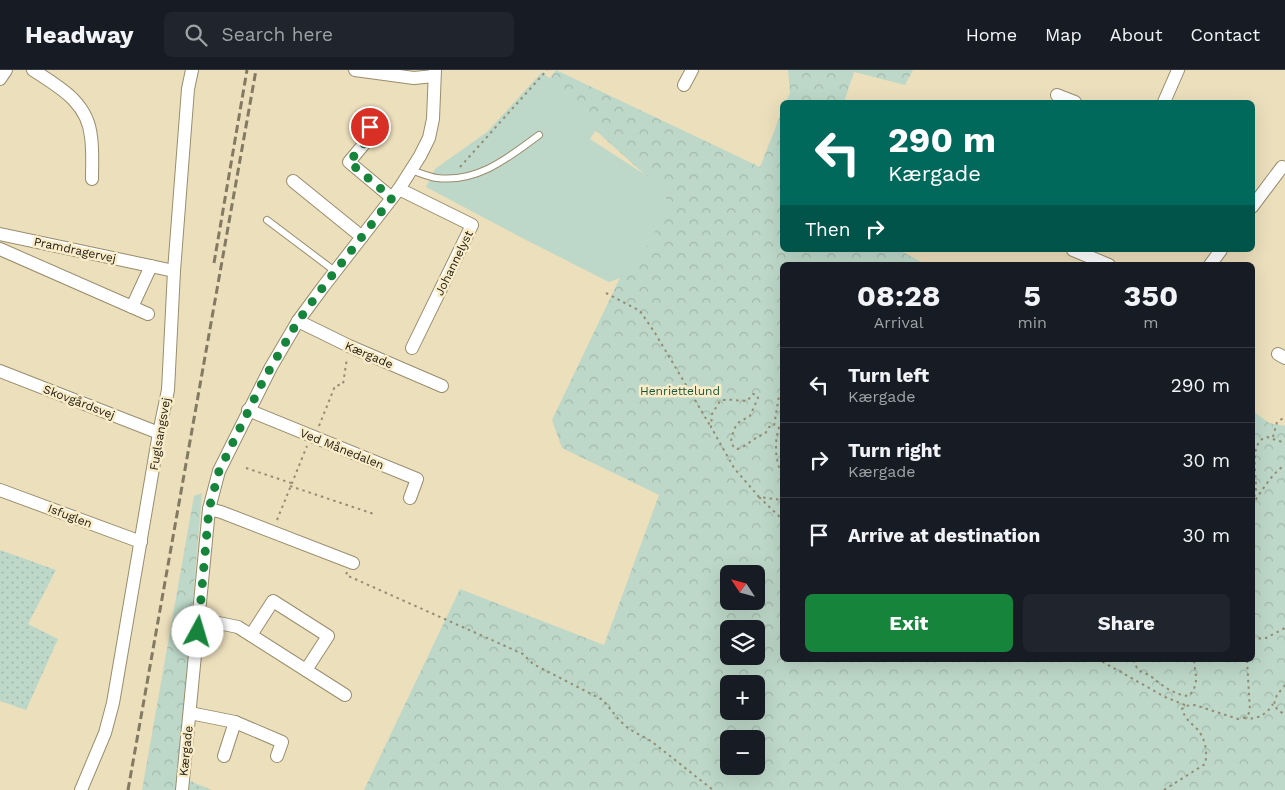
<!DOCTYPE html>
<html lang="en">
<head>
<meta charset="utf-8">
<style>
  :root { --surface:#171b24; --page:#20242c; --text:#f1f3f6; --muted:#9ea1a6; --line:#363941; --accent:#16843b }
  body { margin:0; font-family:"Work Sans",sans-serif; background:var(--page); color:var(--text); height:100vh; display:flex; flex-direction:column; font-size:19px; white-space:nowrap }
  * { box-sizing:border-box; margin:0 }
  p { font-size:16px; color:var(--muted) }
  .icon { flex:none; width:28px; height:28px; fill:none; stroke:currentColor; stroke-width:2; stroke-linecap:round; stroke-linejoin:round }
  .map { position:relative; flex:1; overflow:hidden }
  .drawer { position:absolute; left:780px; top:192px; width:475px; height:400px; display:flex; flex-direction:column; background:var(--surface); border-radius:8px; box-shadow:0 5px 20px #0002 }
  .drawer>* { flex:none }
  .hud { position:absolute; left:780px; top:30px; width:475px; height:152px; border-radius:8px; box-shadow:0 5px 20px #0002; background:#00695c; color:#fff; overflow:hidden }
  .needle { width:32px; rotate:306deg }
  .fabs { position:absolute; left:720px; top:495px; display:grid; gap:10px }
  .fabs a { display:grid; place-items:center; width:45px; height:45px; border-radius:8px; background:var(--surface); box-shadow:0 5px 20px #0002; font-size:25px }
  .pin { position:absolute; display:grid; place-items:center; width:42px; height:42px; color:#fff; margin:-21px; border:2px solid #fff; border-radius:50%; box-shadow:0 1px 5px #0007 }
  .me { position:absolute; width:55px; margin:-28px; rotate:6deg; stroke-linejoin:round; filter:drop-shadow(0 0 4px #0008) }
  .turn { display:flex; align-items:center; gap:18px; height:105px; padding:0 25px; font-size:22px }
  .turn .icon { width:65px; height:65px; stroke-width:2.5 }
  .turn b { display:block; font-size:35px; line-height:42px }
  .then { display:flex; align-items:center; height:48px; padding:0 25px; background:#0003; gap:10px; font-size:19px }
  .eta { display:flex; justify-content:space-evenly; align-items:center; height:85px; text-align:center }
  .eta b { font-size:30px; font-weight:700; line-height:35px }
  .button { display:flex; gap:10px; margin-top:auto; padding:10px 25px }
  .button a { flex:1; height:58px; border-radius:8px; background:var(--accent); color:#fff; font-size:20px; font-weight:700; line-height:58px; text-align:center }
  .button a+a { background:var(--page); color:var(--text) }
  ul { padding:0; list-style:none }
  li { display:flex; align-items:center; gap:15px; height:75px; padding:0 25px; border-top:1px solid var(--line) }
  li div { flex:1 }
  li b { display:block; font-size:19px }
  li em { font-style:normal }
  header { display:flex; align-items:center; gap:30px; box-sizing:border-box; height:70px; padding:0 25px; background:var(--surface); border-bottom:1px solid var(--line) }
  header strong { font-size:24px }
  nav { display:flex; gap:28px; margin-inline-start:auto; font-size:18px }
  .search { width:350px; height:45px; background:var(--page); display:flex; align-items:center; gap:12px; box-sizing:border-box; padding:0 18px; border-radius:8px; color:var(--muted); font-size:19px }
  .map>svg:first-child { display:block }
  .grass { fill:url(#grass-dots) }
  .forest { fill:url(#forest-crowns); fill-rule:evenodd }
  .garden { fill:#bdd8c8 }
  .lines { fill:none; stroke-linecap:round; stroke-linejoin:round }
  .lane-casing { stroke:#998d6d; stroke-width:8 }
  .street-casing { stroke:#998d6d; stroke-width:14 }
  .path { stroke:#958c73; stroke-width:2; stroke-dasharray:2.5 4; stroke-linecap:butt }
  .lane { stroke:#fff; stroke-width:6 }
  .street { stroke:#fff; stroke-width:12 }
  .rail { stroke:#827a63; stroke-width:3; stroke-dasharray:8 4; stroke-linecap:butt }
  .route { stroke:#16843b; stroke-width:9; stroke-dasharray:0 16.2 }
  .labels { text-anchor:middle; stroke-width:5; stroke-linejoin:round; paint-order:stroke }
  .street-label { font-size:12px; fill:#262215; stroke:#f9ecc9 }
  .park-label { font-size:12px; fill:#1c563a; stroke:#f9ecc9 }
</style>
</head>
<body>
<header>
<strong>Headway</strong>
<div class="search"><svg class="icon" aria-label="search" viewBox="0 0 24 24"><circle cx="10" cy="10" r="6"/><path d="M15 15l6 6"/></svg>Search here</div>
<nav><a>Home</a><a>Map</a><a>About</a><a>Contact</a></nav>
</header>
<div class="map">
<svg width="1285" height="720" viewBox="0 0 1285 720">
  <defs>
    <pattern id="grass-dots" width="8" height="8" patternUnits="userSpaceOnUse" patternTransform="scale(1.25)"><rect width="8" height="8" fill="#bdd8c8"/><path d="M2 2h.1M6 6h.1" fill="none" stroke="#a2b9ab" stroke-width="1.8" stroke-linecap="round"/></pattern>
    <pattern id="forest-crowns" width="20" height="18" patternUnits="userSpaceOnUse" patternTransform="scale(1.25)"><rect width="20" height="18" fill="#bdd8c8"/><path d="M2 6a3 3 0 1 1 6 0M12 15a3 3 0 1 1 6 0" fill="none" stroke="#a2b9ab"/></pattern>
  </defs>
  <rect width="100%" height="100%" fill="#ecdfbc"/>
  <g class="grass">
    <path d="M0,480l56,20 -28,54 30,15 -32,71 -26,-9z"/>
    <path d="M190,711l22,9h-23z"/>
  </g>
  <g class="forest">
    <path d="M556,0l204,97 22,-56v139h117l28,15h-145v395h470l1,-249 16,12 16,3v364h-921l96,-201 144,56 55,-150 -97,-47 -10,-28 110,-230 -117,-105zM729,504h27v27h-27zM729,559h27v27h-27zM729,614h27v27h-27zM729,669h27v27h-27z"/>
    <path d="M788,0h125l-8,15 -51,-13 -10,30h-58l4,-9z"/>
    <path d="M202,423l-25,297h-35l52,-294z"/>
  </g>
  <path class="garden" d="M542,2l59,50 -11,17 74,48 4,20 -35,66 -24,9 -85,-43 -98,-52 9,-18 52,-37z"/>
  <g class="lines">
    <g class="lane-casing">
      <g id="lane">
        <path d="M411,100c9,3 18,7 26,8 41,5 72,-21 102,-43"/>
        <path d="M267,150l69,52"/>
      </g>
    </g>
    <g class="street-casing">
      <g id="street">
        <path d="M33,0c26,17 55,32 58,67 2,13 1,28 1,42"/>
        <path d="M355,0l59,8 20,-2"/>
        <path d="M0,9l6,-9"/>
        <path d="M684,15l8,-15"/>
        <path d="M1057,25l18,7"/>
        <path d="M1164,32l14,-32"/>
        <path d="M371,46l-2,22 -20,24 43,36"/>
        <path d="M293,111l69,56"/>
        <path d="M399,119l73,36 -60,123"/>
        <path d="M1252,137l30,-40"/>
        <path d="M0,164l174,37"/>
        <path d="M0,179l148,65"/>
        <path d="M1073,180l36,15"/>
        <path d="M1210,195l11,-15"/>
        <path d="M132,237l19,-41"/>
        <path d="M298,251l51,25 93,40"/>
        <path d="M1278,284l7,4"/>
        <path d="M0,301l159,62"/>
        <path d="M248,340l169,69 -7,19"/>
        <path d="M0,420l141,52"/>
        <path d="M209,439l12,3 132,51"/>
        <path d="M199,549l39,8 107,68"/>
        <path d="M251,565l22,-34 55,35 -22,34"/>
        <path d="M190,643l45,9 47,20 -5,14"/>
        <path d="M224,686l11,-34"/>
        <path d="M81,720l24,-57 8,-30 46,-270 9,-43 6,-119 14,-182 4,-19"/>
        <path d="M182,720l27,-281 10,-38 52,-104 27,-46 25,-34 76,-98 21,-33 9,-18 4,-19 2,-49"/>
      </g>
    </g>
    <g class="path">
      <path d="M460,97l87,-97"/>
      <path d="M606,223l34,18 15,22 56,94"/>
      <path d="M782,322l-3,4 -5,30 -5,1 -4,7c-10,2 -17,12 -28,15l-4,-3 -2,-5 3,-12 4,-6 12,-7 8,-18 -1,-3 -4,-1 -6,7c-8,0 -21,-3 -27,0l-8,13 -1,13 23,41 25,29 23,3"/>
      <path d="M782,351c-8,13 -8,39 0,53"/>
      <path d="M319,356l16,-40 8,-2 4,-26"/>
      <path d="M1273,367l4,-15 8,-5"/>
      <path d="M246,398l45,15"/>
      <path d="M290,416l84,28"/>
      <path d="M759,427l23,22"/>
      <path d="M1252,433c2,-5 4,-10 4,-16 0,-14 -7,-46 11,-50l18,6"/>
      <path d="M1252,435c10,-14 19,-31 33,-40"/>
      <path d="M277,450l30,-74"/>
      <path d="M347,502l-1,3 177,79 10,10 70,36 16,20 10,9 22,12 62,49"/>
      <path d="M1252,569l14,-1 19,-10"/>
      <path d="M1096,590l7,2 62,35 20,8"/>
      <path d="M1133,590l5,10c5,3 11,4 15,8 10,8 21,17 36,18 11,-13 6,-21 5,-36"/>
      <path d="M1285,615l-8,10 -3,9 3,5 8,6"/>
      <path d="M1244,648c13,2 22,-3 29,-14"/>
      <path d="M1164,720l41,-26c3,-12 0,-26 -8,-35 -7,-7 -12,-10 -15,-20l3,-3 10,-1 43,14c6,-1 9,-2 12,-8l-3,-51"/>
    </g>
    <use href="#lane" class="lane"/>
    <use href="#street" class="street"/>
    <g class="rail">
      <path d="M214,193l33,-193"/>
      <path d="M128,720l128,-720"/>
    </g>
  </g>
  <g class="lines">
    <path class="route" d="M198,562l11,-123 10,-38 44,-90 35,-60 25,-34 69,-89 -43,-36 20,-24 1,-11"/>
  </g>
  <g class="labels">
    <g class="street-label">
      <text transform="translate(75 180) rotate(12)" y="4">Pramdragervej</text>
      <text transform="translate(454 193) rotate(-64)" y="4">Johannelyst</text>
      <text transform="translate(369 285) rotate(23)" y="4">Kærgade</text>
      <text transform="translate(79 332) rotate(21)" y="4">Skovgårdsvej</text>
      <text transform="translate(160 364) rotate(-80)" y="4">Fuglsangsvej</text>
      <text transform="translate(342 379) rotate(22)" y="4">Ved Månedalen</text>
      <text transform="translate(70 446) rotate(21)" y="4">Isfuglen</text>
      <text transform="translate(186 681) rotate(-84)" y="4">Kærgade</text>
    </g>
    <g class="park-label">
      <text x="680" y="325">Henriettelund</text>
    </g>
  </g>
</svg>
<div class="fabs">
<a><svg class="needle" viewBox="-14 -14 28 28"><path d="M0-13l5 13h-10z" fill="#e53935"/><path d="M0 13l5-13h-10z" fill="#9ea1a6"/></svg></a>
<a><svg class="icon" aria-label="layers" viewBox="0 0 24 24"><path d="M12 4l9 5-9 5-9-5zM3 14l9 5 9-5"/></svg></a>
<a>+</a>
<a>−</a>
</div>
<div class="pin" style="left:370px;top:57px;background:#d93025"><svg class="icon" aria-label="arrive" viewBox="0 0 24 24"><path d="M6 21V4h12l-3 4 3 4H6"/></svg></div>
<svg class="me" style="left:198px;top:562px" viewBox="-20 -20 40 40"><circle r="19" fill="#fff"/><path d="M0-13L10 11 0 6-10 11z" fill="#16843b"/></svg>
<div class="hud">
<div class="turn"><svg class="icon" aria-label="left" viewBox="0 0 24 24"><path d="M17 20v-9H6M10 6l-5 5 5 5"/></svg><div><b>290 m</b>Kærgade</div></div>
<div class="then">Then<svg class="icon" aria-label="right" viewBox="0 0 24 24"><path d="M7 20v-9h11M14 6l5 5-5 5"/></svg></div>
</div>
<section class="drawer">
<div class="eta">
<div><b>08:28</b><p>Arrival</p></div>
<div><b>5</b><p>min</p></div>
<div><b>350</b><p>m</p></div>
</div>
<ul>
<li><svg class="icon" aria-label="left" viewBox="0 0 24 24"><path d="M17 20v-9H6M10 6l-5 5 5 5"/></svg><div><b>Turn left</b><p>Kærgade</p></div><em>290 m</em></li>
<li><svg class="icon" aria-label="right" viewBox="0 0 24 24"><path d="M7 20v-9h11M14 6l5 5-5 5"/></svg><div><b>Turn right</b><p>Kærgade</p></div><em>30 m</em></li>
<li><svg class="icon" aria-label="arrive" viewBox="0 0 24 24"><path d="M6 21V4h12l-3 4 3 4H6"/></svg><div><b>Arrive at destination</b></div><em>30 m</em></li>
</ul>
<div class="button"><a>Exit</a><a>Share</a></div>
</section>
</div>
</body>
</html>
